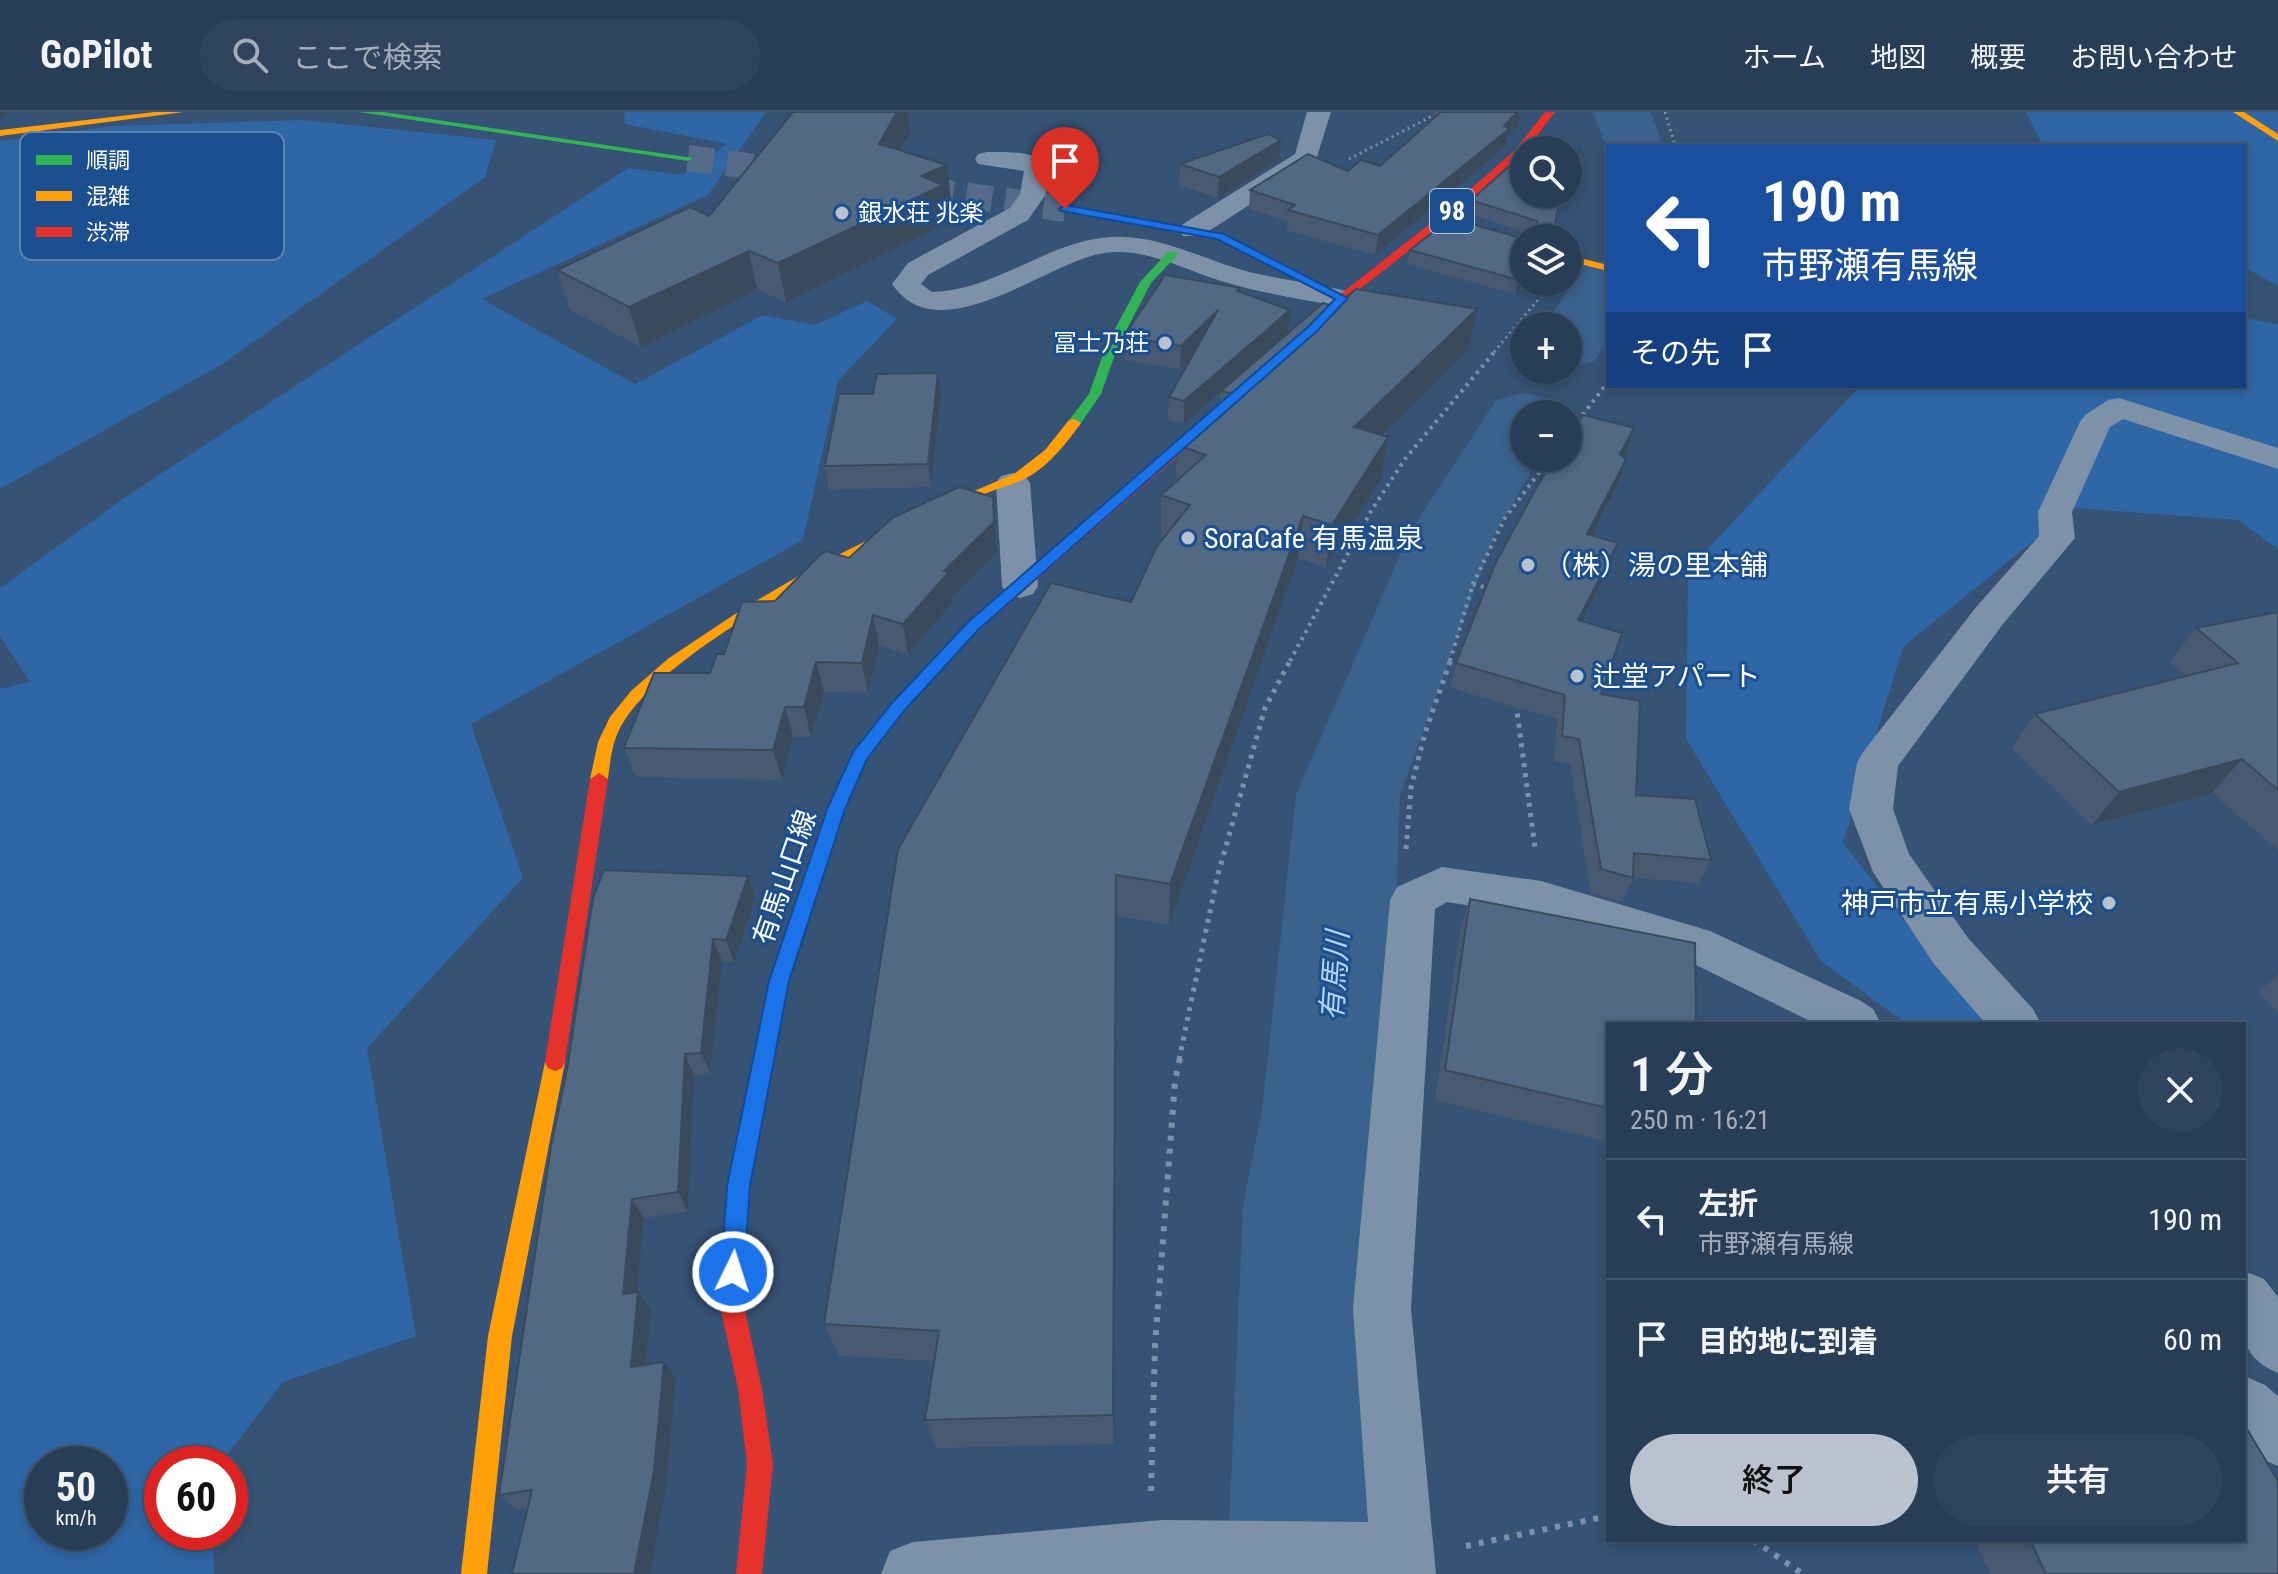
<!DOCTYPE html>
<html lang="ja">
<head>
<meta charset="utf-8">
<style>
  :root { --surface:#283e57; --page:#30455d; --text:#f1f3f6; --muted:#a5aeba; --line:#44576d; --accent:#b9c2ce }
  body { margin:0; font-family:"Roboto Condensed","Noto Sans JP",sans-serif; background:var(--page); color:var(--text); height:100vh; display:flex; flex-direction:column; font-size:30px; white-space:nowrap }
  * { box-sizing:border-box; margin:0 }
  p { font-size:26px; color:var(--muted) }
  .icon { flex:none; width:44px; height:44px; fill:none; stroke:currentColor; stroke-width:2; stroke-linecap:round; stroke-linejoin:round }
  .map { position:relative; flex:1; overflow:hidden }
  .side { position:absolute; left:1606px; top:910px; width:640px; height:520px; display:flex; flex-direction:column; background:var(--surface); border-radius:0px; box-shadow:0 4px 12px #0003,0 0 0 2px var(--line) }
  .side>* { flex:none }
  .banner { position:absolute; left:1606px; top:32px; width:640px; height:244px; border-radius:0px; box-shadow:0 4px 12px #0003,0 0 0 2px var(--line); background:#1a4fa0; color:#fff; overflow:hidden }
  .controls { position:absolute; left:1510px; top:24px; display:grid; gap:16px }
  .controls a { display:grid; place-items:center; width:72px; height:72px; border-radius:50%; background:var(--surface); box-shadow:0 4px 12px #0003,0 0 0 2px var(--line); font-size:40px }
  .speed { position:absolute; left:24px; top:1334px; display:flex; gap:16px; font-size:40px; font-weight:700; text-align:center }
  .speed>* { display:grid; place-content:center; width:104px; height:104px; border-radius:50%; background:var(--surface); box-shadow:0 4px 12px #0003,0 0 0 2px var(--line); line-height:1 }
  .speed small { font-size:20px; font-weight:400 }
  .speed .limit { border:12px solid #d22; background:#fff; color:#111 }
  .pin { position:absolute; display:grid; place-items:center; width:68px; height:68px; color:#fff; margin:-82px -34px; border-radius:50% 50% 50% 0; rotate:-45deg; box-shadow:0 0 8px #0007 }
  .pin .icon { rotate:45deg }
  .me { position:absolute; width:88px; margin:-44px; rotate:4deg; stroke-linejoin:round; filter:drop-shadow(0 0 6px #0008) }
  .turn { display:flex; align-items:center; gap:28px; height:168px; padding:0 24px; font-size:36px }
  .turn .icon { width:104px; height:104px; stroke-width:2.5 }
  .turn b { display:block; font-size:56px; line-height:68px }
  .then { display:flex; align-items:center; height:76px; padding:0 24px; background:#0003; gap:16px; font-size:30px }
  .round { display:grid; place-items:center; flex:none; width:84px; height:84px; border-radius:42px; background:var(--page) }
  .headline { display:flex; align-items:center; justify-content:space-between; height:136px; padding:0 24px }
  h1 { font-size:48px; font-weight:600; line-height:60px }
  .cta { display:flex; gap:16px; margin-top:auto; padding:16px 24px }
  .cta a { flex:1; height:92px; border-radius:48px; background:var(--accent); color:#111; font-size:32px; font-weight:600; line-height:92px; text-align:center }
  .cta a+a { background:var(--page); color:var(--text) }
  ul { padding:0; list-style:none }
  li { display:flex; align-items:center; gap:24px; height:120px; padding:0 24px; border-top:2px solid var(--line) }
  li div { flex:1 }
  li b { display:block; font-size:30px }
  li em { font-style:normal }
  header { display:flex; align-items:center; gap:48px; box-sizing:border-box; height:112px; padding:0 40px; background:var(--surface); border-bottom:2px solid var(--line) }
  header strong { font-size:38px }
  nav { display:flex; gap:44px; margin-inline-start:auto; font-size:28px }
  .search { width:560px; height:72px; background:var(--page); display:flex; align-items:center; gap:20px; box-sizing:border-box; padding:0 28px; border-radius:44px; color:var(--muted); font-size:30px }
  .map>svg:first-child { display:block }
  .green { fill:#2f66a5; fill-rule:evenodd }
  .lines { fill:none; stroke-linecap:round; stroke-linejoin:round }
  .river { fill:#3b618d; fill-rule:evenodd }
  .secondary-tunnel { stroke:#546c89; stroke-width:26; stroke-dasharray:26 13; stroke-linecap:butt }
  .path-far3 { stroke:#7d92a8; stroke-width:3; stroke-dasharray:2 4; stroke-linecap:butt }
  .path-far2 { stroke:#7d92a8; stroke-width:4; stroke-dasharray:3 5; stroke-linecap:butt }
  .path-far1 { stroke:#7d92a8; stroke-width:5; stroke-dasharray:4 6; stroke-linecap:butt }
  .path { stroke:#7d92a8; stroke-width:6; stroke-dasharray:5 8; stroke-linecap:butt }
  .street { fill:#7d92a8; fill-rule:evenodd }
  .fast { fill:#30b455; fill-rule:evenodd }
  .slow { fill:#ff9f0a; fill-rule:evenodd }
  .jam { fill:#e5322d; fill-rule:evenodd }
  .wall { fill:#475a72 }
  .shaded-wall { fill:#394a5c }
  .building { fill:#526984; stroke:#394a5c; stroke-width:2 }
  .route { fill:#1a73e8; stroke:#114b97; stroke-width:2 }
  .poi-dot { fill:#b9c2ce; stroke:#1b4f8f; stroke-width:3 }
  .labels { text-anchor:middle; stroke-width:6; stroke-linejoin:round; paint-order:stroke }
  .far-poi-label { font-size:24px; fill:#fff; stroke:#1b4f8f; text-anchor:start }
  .shield { fill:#1b4f8f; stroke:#bbcadd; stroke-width:2 }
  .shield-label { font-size:26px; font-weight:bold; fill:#fff }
  .poi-label { font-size:28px; fill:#fff; stroke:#1b4f8f; text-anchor:start }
  .street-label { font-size:28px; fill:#fff; stroke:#1b4f8f }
  .water-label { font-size:30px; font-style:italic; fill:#b5d3f5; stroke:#1b4f8f }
  .key { fill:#1b4f8f; stroke:#5f84b1; stroke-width:2 }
  .key-label { font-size:22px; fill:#fff }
</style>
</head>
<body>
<header>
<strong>GoPilot</strong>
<div class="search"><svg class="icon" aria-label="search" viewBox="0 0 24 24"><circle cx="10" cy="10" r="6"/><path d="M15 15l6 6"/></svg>ここで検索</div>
<nav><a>ホーム</a><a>地図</a><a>概要</a><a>お問い合わせ</a></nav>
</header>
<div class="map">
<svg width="2278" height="1462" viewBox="0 0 2278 1462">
  <rect width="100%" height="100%" fill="#365274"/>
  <g class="green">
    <path d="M624,0h142l-58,83 -226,104 153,85 128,-69 52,10 52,-24 30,18 -59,62 -35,159 -332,184 52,154 -156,170 49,288 -133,46 -63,82h-58v68h51l1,42h-214v-885l30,-7 -30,-46v-48l124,-90 504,-330 54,7 45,-31 -102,-20zM42,1352h68v68h-68z"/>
    <path d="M2026,0h252v174l-34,-19v-121h-201z"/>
    <path d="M303,8l193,20 -11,37 -261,186 -224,126v-348l113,-15z"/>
    <path d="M2244,206l34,6v225l-40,-29 -164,-12 -171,139 -60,196 143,181h-79l-86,-63 -135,-222 2,-169 172,-184h384z"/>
  </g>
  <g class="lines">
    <g class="river">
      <path d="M1593,0h58l12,34h-55v7z"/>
      <path d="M1608,148v80l-14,22 -26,6v-42h-24l40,-60z"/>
      <path d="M1524,281l28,7 9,14h-37v44h15l-44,76 -95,261 -12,315 -11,95 8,369h-158l16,-369 19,-95 34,-315 113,-261 87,-134z"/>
    </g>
    <g class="secondary-tunnel">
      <path d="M688,46l121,16"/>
      <path d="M889,73l176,24"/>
    </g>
    <g class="path-far3">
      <path d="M1665,0l10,34"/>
      <path d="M1349,47l91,-47"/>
      <path d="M1494,240l53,-63"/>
    </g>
    <g class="path-far2">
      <path d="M1568,322l40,-52"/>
      <path d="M1473,472l18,5"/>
      <path d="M1290,549l81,-150 34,-52 91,-109"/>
      <path d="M1450,549l23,-77 32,-66 45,-60"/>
    </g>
    <g class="path-far1">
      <path d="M1519,592l-2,7 18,137"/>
      <path d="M1406,737l5,-61 14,-55 26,-74"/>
      <path d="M1179,948l38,-182 48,-170 26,-49"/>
    </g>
    <g class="path">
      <path d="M1151,1379l4,-146 20,-264 5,-23"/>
      <path d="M1753,1428l50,34"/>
      <path d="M1466,1434l142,-30"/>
    </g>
    <g class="street">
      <path d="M1307,0h24l-16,51 -114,73h-18l-4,-6 4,-6 112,-70z"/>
      <path d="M987,40c19,0 50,-2 62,15l-3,27 -18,26 -100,55 -7,9 11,8c61,-1 109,-46 169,-54 52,-8 99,21 148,34 34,8 69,12 103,20l4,6 -4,6c-16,4 -32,-2 -48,-4 -28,-5 -56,-11 -83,-19 -39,-12 -76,-34 -117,-28 -59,9 -164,101 -212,31l16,-21 102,-55 10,-14 4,-23 -46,-7 -3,-5 3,-5z"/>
      <path d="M2119,286l159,50v21l-155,-50 -13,8 -38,85 3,26 -72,86 -105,142 -5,43 16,45 59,84 65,71 8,15h-55l-52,-60 -61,-92 -24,-63 8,-46 6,-11 114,-146 62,-70 -1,-24 42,-90 5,-7 23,-15z"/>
      <path d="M1013,361l12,3 5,7 8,103 -5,8 -13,4 -13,-4 -5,-8 -6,-103 5,-7z"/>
      <path d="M1442,755l99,14 169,50 151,70 12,8 8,15h-65l-120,-59 -155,-48 -94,-15 -12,7 -24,399 25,266h-555l9,-23 23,-9 249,-22 206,2 -15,-214 37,-408 7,-13z"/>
      <path d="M2244,1159l20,8 14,18v76c-48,-20 -34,-56 -34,-102z"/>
      <path d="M2244,1264l21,9 13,11v70l-21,-9 -13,-11z"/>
    </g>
    <g class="fast">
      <path d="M359,0h25l309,46 -5,3z"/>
      <path d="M1065,94l159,28 124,64 -10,2 -121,-61 -156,-28v-4z"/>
      <path d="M1169,139l10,2 -28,30 -33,63 -17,48 -22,32h-10l-2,-3 22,-29 17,-48 34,-64z"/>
      <path d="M838,686l9,6 -58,177 -40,205 -2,33 -3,7 -8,3 -8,-3 -3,-7 2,-33 42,-205 60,-177z"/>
    </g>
    <g class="slow">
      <path d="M155,0h29l-184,24v-6z"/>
      <path d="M2233,0h11l34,22v7z"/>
      <path d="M1568,143l40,10v6l-40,-10z"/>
      <path d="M1074,307l7,4c-13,18 -27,36 -45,49 -12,9 -25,12 -39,17 -24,9 -48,22 -71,33 -81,38 -262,128 -305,204 -9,16 -11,36 -13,53l-3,4h-12l-3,-4 8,-37 12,-25 21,-26 38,-33 75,-50 68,-40 106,-53 96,-41 31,-24 24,-30z"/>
      <path d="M555,941l7,3 3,6 -53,274 -25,238h-26l27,-238 57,-274 3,-6z"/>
    </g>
    <g class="jam">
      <path d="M1545,0h10l-32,42 -75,66 -102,80 -52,53h-8v-6l52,-51 102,-80 75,-66z"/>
      <path d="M1221,295l6,4 -1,3 -248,217 -74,80 -38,47 -22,51h-12l-3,-5 24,-52 39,-49 76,-80z"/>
      <path d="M599,661l9,6 -43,283 -3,6 -7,3 -7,-3 -3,-6 45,-283z"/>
      <path d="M736,1097l8,3 3,7 -4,82 19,88 11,75 -11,110h-26l11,-110 -9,-75 -19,-88 6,-82 3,-7z"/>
    </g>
  </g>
  <g class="wall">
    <path d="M897,0h11l2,20 -9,18 46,15 4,37 -6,3 2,18 -161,79 -29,-12 -116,57 -71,-37 -13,-40 152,-54z"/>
    <path d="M1432,0h88l-2,13 -10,11 -2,10 -131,109 -89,-25 1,-9 -38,-12 1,-19 98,-19 32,-5 56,-49z"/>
    <path d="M1281,28l-2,20 -61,38 -39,-13 1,-21z"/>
    <path d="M1524,41l28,85h-24l1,-5 -60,-19 2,-14z"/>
    <path d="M1410,138l114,32 -9,12 -108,-30z"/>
    <path d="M1241,176l-1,4 48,40 -56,49 103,-74 142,2 -8,40 -87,86 6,2 -7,42 -55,88 -28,-9 -129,367 -52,-9 -3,528 -178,4 -11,-28 9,-59 -95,-5 -15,-32 307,-722 33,-64 -3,-1v-42l15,-13 1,-37 43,-37 1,-17 -37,33 -16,-4 1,-23 21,-38 -10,10 -55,-9v-23z"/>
    <path d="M941,284l-10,91 -102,3 -4,-24z"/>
    <path d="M1627,340l-3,6 2,2 -8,24 -27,51 19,32 -28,54 19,73 35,101 75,65 -11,23 -67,-5 -10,24 -32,-9 -21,-129 -16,-3 3,-42 -107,-31 6,-25z"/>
    <path d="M996,415l1,25 -45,45 1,5 -45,52 -29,-9 -11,48 -44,-1 -13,45h-18l-11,43 -146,-3 -12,-29 86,-75 14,-19 51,-53 74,-43z"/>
    <path d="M2278,500v238l-66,-57 -120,32 -81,-77 24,-34 151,-38 -16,-14 26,-34z"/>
    <path d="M748,764l7,22 -21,64 -12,-1 -12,112 -16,2 -6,136 -44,7 -7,74 14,18 -5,55 18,-3 12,16 -10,107 -150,24 -17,-14 52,-348z"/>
    <path d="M1470,787l138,125v118l-173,-42 25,-169z"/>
    <path d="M2278,862v38l-20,-20z"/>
    <path d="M1975,1428h269l34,34h-288z"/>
  </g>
  <g class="shaded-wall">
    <path d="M0,0h9l-4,5 -5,1z"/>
    <path d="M897,0h11l2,20 -26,49 -5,-37z"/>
    <path d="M1512,0h8l-2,13 -10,11 -2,10 -131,109 3,-20 126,-109z"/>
    <path d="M1281,28l-2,20 -61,38 1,-21z"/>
    <path d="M1580,39l-3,13 -6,-6z"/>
    <path d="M1581,49l-3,13 -10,10v-11z"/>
    <path d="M947,53l4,37 -6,3 2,18 -161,79 -8,-39 143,-87z"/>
    <path d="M749,139l8,39 -116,57 -12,-40z"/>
    <path d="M1524,162v8h2l-11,12 4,-14z"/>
    <path d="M1477,197l-8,40 -121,120 6,-42z"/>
    <path d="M1218,198l-1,22 -37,37 1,-23z"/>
    <path d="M1290,198l-2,22 -104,92v-23z"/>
    <path d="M938,261l3,23 -10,91 -3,-23z"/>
    <path d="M1634,316l-7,24 -14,25 7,-23z"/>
    <path d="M1388,325l-7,42 -55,88 6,-42z"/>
    <path d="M1626,348l-8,24 -39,74 8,-24z"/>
    <path d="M993,385l4,55 -45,45 1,5 -45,52 -5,-30 41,-53z"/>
    <path d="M1303,404l-5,42 -129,367 1,-41z"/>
    <path d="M1618,431l-8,24 -40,77 8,-24z"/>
    <path d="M873,503l6,30 -11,48 -6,-30z"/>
    <path d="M816,550l8,30 -13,45 -7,-30z"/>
    <path d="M785,595l8,30 -11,43 -9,-30z"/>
    <path d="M2242,647l-30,34 -120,32 27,-33z"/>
    <path d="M1116,763l1,41 -3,528 -1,-29z"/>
    <path d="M748,764l7,22 -21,64 -8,-22z"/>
    <path d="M713,827l9,22 -12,112 -9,-20z"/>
    <path d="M685,942l9,21 -6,136 -10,-19z"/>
    <path d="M632,1087l12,19 -9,94 -12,-18z"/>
    <path d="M638,1180l13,18 -7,73 -13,-16z"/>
    <path d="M664,1250l12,16 -10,107 -16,89h-16z"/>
  </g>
  <g class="building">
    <path d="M793,0h104l-18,32 68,21 -26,11 22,9 -165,78 -29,-12 -120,56 -72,-37 133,-63 19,9z"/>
    <path d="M1441,0h76l-13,14 6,2 -132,107 -90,-25 7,-5 -45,-15 58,-36 40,17 13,-11 19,6z"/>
    <path d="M1268,22l13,6 -62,37 -39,-13z"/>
    <path d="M1530,28h6l44,11 -9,7 10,3 -13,12v-23h-40z"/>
    <path d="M1524,41v41h37l-9,44h-23l1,-11 8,-1 -1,-5 -66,-21z"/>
    <path d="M1451,106l73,21v35l-5,6 -109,-30z"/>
    <path d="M1165,163l76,13 -4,3 53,19 -106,91 -15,-4 49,-87 -37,36 -56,-9 3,-7z"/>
    <path d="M1356,177l121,20 -123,118 34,10 -56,88 -29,-9 -133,368 -54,-9 -3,540 -188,5 14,-89 -115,-7 74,-475 153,-266 80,19 26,-56 33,-41 -29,-10 45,-40 -29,-10 59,-50 -15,-4 102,-88 12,4z"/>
    <path d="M938,261l-10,91 -103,2 14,-72h34l4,-20z"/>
    <path d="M1583,303l51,13 -14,26 6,6 -39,74 31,9 -40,77 44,13 -21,61 39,7 -4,94 59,4 16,61 -77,-7 -1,25 -32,-9 -22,-130 -17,-3 3,-41 -109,-32 40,-101 43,-79 16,-25h13v-20z"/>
    <path d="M959,375l34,10 1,25 -50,49 5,1 -46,52 -30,-9 -11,48 -46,-1 -12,45h-19l-12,43 -149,-2 30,-75h56l7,-19h7l18,-52 33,-1 44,-45 7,-5 23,7 43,-40z"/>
    <path d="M2278,500v178l-36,-31 -123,33 -84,-78 203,-51 -42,-35z"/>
    <path d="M604,758l144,6 -22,64 -13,-1 -12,114 -16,1 -7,138 -46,7 -9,95 15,-2 -7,75 33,-5 -10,109 -20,103h-122l20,-84 -33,5 52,-348 17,-83 25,-166z"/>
    <path d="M1470,787l225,44 1,81h-88v84l-163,-38z"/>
    <path d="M2244,1312l34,57v93h-232l-16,-34h214z"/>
  </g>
  <path class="route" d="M1065,93l159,29 124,64 -31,33 -339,299 -74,81 -37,48 -22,50 -56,172 -39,205 -6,86 -3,8 -8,3 -8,-3 -4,-8 6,-86 42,-205 58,-172 26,-57 39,-49 75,-80 342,-297 26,-27 -118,-60 -156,-28 -2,-2z"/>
  <g class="poi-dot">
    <circle cx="842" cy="101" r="8"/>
    <circle cx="1165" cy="231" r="8"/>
    <circle cx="1188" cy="426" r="8"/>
    <circle cx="1528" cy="453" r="8"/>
    <circle cx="1577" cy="564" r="8"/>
    <circle cx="2109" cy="791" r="8"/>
  </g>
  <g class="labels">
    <g class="far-poi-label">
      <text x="858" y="109">銀水荘 兆楽</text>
      <text x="1149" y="239" text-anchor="end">冨士乃荘</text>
    </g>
    <rect class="shield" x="1430" y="77" width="44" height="44" rx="6"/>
    <g class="shield-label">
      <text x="1452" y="108">98</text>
    </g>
    <g class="poi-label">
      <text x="1204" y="436">SoraCafe 有馬温泉</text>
      <text x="1544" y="463">（株）湯の里本舗</text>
      <text x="1593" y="574">辻堂アパート</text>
      <text x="2093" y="801" text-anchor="end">神戸市立有馬小学校</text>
    </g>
    <g class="street-label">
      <text transform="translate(784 765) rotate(-71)" y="10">有馬山口線</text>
    </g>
    <g class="water-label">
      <text transform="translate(1335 864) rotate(-86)" y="10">有馬川</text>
    </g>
  </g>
  <rect x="20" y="20" width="264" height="128" rx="12" class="key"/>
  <rect x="36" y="43" width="36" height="10" fill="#30b455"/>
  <rect x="36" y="79" width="36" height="10" fill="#ff9f0a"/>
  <rect x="36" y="115" width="36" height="10" fill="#e5322d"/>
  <g class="key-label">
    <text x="86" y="56">順調</text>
    <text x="86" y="92">混雑</text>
    <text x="86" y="128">渋滞</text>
  </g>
</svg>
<div class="controls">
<a><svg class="icon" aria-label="search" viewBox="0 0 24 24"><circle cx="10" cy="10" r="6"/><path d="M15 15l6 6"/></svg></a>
<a><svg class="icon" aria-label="layers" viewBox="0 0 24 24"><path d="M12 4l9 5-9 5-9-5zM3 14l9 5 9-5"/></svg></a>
<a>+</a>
<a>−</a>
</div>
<div class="speed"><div>50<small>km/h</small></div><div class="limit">60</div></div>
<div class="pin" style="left:1065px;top:97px;background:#d93025"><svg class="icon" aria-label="arrive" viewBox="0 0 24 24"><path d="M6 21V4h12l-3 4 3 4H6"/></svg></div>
<svg class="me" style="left:733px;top:1160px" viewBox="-20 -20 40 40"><circle r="17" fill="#1a73e8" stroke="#fff" stroke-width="3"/><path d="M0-11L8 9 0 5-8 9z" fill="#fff"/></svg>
<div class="banner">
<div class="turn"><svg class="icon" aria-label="left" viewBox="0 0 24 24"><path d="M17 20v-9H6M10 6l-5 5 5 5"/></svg><div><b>190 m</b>市野瀬有馬線</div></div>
<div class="then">その先<svg class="icon" aria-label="arrive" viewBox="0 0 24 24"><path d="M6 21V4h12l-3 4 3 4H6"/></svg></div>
</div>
<section class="side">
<div class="headline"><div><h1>1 分</h1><p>250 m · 16:21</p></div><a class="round"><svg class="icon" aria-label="close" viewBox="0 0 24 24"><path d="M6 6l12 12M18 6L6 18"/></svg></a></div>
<ul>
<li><svg class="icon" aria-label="left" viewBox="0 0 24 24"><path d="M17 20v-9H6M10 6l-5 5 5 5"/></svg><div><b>左折</b><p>市野瀬有馬線</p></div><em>190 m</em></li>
<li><svg class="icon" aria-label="arrive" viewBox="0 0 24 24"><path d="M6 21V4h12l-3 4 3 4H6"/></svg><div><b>目的地に到着</b></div><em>60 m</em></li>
</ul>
<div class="cta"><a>終了</a><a>共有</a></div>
</section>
</div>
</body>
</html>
